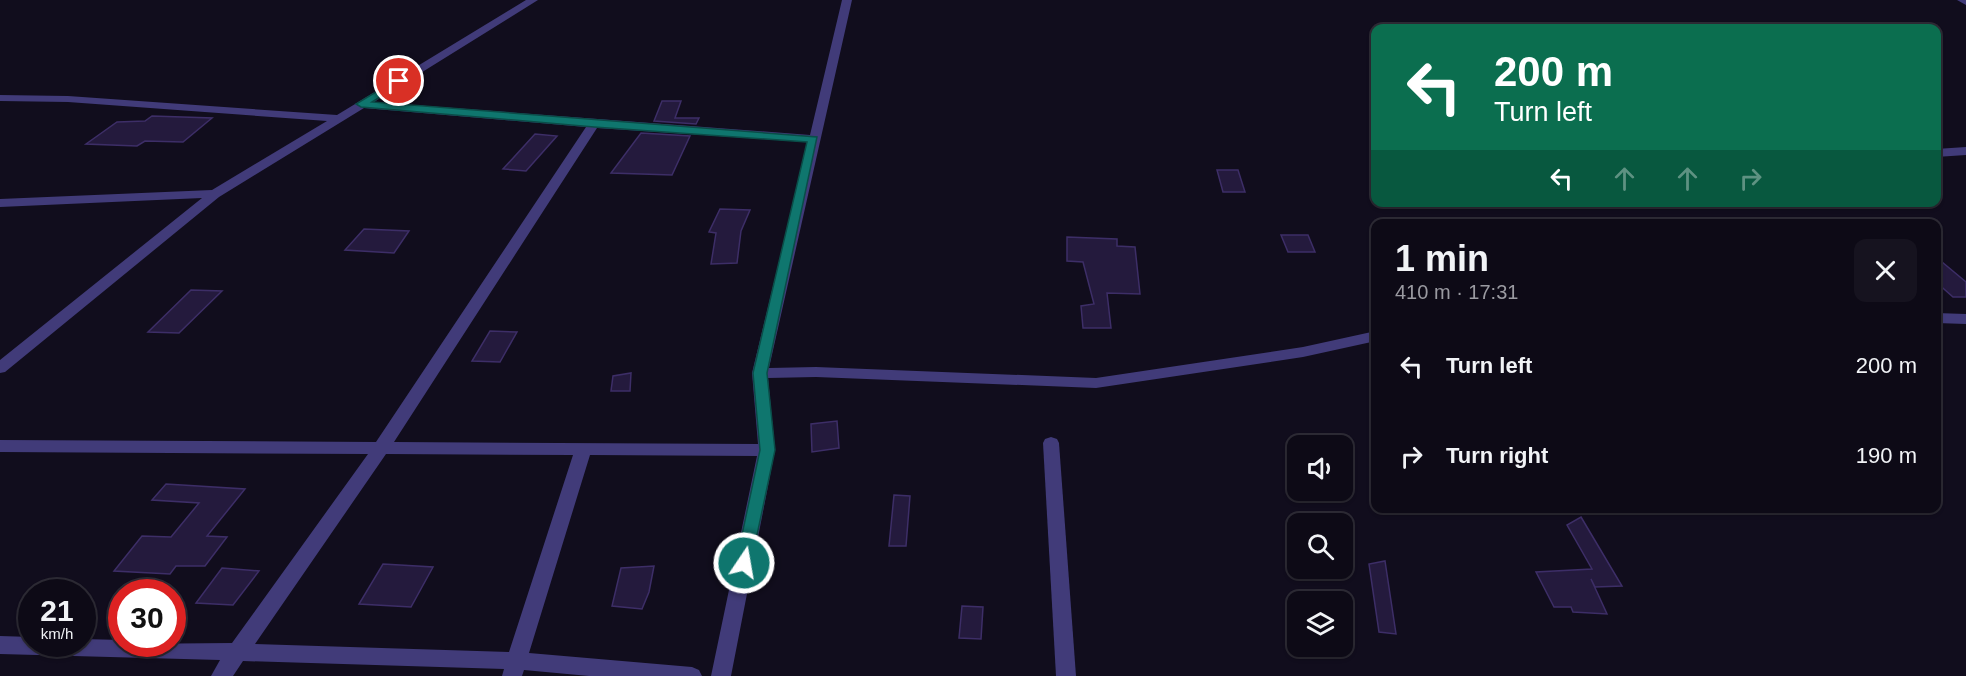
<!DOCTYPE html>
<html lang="en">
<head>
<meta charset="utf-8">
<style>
  :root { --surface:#0d0a16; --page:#16131f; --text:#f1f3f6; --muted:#9a9aa1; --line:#2d2b35 }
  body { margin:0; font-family:Helvetica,sans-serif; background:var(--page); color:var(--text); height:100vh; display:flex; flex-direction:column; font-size:22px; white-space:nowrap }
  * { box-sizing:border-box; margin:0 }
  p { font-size:20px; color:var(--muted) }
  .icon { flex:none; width:33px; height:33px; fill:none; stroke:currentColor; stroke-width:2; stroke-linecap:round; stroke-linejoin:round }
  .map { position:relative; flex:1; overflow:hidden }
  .details { position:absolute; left:1371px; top:219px; width:570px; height:294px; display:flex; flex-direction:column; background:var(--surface); border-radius:12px; box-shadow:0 2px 4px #0004,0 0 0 2px var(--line) }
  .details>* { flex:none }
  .hud { position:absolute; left:1371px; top:24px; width:570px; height:183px; border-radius:12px; box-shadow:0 2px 4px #0004,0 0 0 2px var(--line); background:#0b6e4f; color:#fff; overflow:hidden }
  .buttons { position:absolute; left:1287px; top:435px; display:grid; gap:12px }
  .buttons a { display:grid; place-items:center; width:66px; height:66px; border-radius:12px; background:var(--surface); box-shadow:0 2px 4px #0004,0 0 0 2px var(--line); font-size:30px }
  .speed { position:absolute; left:18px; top:579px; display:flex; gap:12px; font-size:30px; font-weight:700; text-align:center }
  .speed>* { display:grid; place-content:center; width:78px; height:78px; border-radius:50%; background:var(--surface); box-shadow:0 2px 4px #0004,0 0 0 2px var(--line); line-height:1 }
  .speed small { font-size:15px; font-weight:400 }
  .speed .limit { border:9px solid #d22; background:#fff; color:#111 }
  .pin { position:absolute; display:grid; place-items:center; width:51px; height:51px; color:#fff; margin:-26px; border:3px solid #fff; border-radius:50%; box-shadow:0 2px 6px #0007 }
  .me { position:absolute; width:66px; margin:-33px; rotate:12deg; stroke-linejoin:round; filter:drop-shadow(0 0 4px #0008) }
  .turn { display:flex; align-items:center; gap:21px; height:126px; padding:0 24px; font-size:27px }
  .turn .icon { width:78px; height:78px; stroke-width:2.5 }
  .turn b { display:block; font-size:42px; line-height:51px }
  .lanes { display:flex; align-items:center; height:57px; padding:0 24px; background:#0003; justify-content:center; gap:30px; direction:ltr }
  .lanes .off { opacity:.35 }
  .round { display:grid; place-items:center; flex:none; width:63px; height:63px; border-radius:12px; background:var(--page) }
  .summary { display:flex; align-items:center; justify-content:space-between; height:102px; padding:0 24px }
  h1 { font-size:36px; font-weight:600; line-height:45px }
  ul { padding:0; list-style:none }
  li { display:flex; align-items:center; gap:18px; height:90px; padding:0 24px }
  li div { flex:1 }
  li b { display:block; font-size:22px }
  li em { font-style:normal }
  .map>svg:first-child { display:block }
  .building { fill:#241a3d; stroke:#3d2e67; stroke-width:1.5 }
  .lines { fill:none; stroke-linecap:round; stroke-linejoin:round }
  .minor { fill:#413b79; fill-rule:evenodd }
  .route { fill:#0f766e; stroke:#0a4d48; stroke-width:1.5 }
</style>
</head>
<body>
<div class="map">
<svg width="1966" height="676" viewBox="0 0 1966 676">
  <rect width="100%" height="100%" fill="#110d1d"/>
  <g class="building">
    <path d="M662,101h19l-6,17h24l-3,6 -42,-3z"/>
    <path d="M152,116l60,2 -29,24 -38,-1 -8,5 -51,-2 31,-22 28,-1z"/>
    <path d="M641,133l49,3 -18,39 -61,-2z"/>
    <path d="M535,134l22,2 -31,35 -23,-2z"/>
    <path d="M1217,170h21l7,22h-22z"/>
    <path d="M720,209l30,1 -9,21 -4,32 -26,1 5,-31 -7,-1z"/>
    <path d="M364,229l45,2 -15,22 -49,-3z"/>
    <path d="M1281,235h27l7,17h-27z"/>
    <path d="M1067,237l50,2v7l18,1 5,47 -33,-1 4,35h-28l-2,-22 13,-2 -11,-42 -16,-1z"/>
    <path d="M1936,257l30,25v15h-13l-17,-15z"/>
    <path d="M191,290l31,1 -43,42 -31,-1z"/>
    <path d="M490,331l27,1 -17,30 -28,-1z"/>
    <path d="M631,373l-1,18h-19l2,-15z"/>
    <path d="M837,421l2,27 -27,4 -1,-28z"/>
    <path d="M166,484l79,5 -38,47 20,1 -22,29h-29l-6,8 -56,-3 28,-35 29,1 28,-34 -47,-3z"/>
    <path d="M894,495l16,1 -4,50h-17z"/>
    <path d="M1581,517l41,69 -27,1 -4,-8 16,35 -34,-2 -2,-5h-17l-18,-35 56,-3 -25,-44z"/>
    <path d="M1385,561l11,73 -17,-2 -10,-68z"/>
    <path d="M383,564l50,3 -22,40 -52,-3z"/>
    <path d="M654,566l-5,26 -7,17 -30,-3 9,-38z"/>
    <path d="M222,568l37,3 -26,34 -37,-2z"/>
    <path d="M962,606l21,1 -2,32 -22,-1z"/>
  </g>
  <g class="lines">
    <g class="minor">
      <path d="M526,0h12l-164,102 436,33 32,-135h10l-83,368 47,-1 280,11 207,-31 73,-16v10l-73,16 -207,31 -280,-11 -48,1 7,72 -44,226h-20l46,-220 -167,-1 -61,198 163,14 7,3 3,6h-113l-65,-6 -2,6h-20l2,-7 -261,-8 -10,15h-22l9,-16 -220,-6v-18l32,1v7h50v-5l40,1v4l110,-1 136,-189 -368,-2v-12l376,2 210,-315 -222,-19 -145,89 -214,175 -5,1v-13l202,-162 -202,9v-8l212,-9 115,-69 -259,-19 -68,-1v-6l68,1 269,19zM597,128l211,14 -56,231 6,71 -364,-2zM386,454l187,1 -64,197 -254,-8z"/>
      <path d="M1957,0h9v5z"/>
      <path d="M1966,147v8l-30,2v-8z"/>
      <path d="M1936,313l30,1v10l-30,-1z"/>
      <path d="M1051,437l6,2 2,4 17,233h-20l-13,-233 2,-4z"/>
    </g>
  </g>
  <path class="route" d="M399,78l4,1v4l-31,19 445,35 -50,236 8,77 -25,118h-12l-2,-5 24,-113 -7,-77 54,-231 -213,-15 -233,-20 -5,-3z"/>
</svg>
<div class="buttons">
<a><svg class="icon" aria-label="sound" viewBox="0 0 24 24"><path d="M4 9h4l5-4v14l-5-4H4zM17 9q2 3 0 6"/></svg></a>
<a><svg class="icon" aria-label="search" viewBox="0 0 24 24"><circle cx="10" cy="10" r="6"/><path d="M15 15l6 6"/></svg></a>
<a><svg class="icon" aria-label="layers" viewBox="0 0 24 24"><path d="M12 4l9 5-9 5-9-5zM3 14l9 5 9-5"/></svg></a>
</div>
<div class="speed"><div>21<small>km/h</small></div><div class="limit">30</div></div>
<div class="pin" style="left:399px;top:81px;background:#d93025"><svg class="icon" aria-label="arrive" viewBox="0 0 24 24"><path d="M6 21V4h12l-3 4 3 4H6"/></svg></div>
<svg class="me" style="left:744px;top:563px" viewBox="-20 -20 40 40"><circle r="17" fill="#0f766e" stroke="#fff" stroke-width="3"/><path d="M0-11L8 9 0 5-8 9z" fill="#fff"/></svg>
<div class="hud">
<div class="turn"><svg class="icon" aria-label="left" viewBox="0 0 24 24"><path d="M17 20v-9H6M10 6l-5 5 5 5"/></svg><div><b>200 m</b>Turn left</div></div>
<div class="lanes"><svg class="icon" aria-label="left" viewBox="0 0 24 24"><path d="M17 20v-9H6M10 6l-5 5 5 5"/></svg><svg class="icon off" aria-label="ahead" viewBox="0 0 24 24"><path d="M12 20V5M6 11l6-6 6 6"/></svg><svg class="icon off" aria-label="ahead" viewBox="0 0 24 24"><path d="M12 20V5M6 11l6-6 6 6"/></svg><svg class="icon off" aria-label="right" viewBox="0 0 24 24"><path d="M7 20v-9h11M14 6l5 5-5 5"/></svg></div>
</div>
<section class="details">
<div class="summary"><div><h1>1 min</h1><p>410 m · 17:31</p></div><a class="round"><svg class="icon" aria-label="close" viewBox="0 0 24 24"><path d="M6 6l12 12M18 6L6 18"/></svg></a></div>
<ul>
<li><svg class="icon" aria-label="left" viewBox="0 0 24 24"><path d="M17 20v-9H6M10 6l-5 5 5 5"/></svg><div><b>Turn left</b></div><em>200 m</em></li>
<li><svg class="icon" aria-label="right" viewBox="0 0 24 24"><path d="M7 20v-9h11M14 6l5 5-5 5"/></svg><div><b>Turn right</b></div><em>190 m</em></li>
</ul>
</section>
</div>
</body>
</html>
